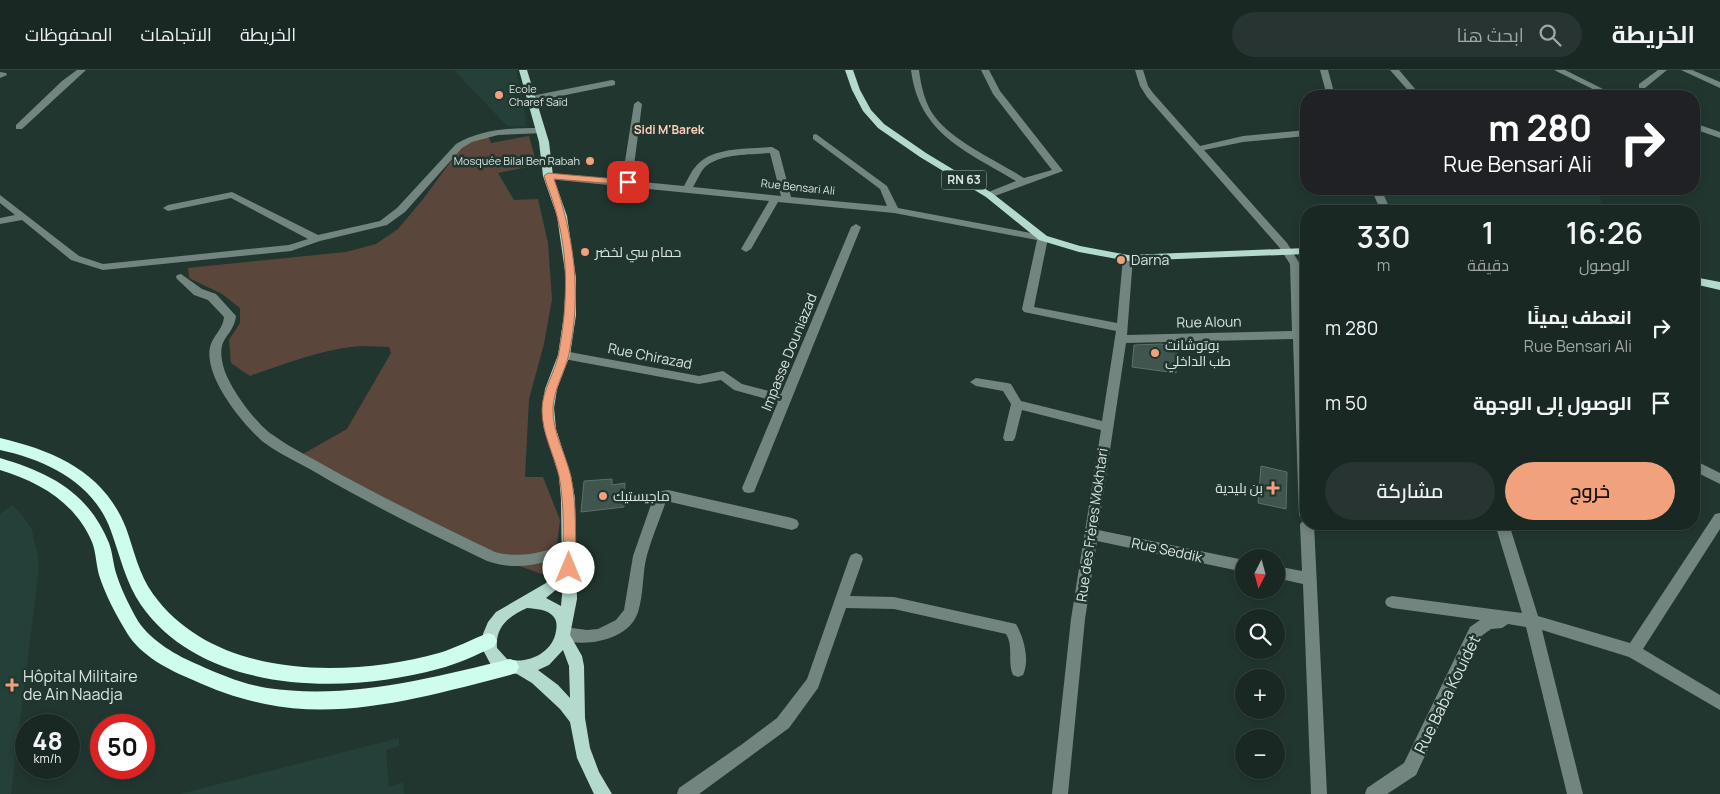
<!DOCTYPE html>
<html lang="ar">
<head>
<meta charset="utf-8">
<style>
  :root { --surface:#1a2824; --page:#273431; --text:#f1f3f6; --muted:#9fa6a6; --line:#384441; --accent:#f1a17c }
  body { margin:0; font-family:Manrope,Cairo,sans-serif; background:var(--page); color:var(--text); direction:rtl; height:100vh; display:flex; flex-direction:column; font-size:19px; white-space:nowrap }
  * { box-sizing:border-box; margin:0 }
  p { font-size:16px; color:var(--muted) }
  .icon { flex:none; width:28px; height:28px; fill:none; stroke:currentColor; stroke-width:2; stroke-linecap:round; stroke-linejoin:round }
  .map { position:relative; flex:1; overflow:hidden; direction:ltr }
  .drawer { position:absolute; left:1300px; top:135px; width:400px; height:325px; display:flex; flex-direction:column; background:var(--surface); border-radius:20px; box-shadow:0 2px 8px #0003,0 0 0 1px var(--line); direction:rtl }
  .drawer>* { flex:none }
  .banner { position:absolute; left:1300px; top:20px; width:400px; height:105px; border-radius:20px; box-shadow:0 2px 8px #0003,0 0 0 1px var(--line); direction:rtl; background:#202124; color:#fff; overflow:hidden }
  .needle { width:32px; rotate:186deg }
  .controls { position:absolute; left:1235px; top:479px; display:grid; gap:10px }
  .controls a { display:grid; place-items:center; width:50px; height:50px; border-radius:50%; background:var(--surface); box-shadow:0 2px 8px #0003,0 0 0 1px var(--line); font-size:25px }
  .speed { position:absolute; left:15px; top:644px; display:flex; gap:10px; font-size:25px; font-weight:700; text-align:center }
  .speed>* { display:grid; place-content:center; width:65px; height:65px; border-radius:50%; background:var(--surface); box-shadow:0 2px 8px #0003,0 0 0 1px var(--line); line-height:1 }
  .speed small { font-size:12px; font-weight:400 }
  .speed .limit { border:8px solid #d22; background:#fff; color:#111 }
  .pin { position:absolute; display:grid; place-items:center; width:42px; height:42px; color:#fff; margin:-21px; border-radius:10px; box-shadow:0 2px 8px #0006 }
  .me { position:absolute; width:55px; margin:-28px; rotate:0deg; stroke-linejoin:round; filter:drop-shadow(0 0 4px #0008) }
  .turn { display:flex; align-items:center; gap:18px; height:105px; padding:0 25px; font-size:22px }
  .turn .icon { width:65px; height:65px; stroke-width:2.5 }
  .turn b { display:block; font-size:35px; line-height:42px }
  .eta { display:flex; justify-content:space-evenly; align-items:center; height:85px; text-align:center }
  .eta b { font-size:30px; font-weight:600; line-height:35px }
  .primary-button { display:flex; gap:10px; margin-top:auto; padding:10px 25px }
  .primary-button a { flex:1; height:58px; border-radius:30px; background:var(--accent); color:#111; font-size:20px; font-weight:600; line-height:58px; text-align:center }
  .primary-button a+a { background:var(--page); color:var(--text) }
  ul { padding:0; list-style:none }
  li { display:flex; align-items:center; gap:15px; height:75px; padding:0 25px }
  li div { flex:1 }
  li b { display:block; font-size:19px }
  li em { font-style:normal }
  header { display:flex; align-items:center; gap:30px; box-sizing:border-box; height:70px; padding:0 25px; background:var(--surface); border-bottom:1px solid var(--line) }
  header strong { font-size:24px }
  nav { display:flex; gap:28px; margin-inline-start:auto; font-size:18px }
  .search { width:350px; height:45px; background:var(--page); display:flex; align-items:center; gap:12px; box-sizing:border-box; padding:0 18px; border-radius:28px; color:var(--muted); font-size:19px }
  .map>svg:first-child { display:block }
  .built { fill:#244038 }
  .green { fill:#5b463c }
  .building { fill:#40554e; stroke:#5b7069 }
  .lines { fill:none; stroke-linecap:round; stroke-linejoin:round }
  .minor { fill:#73857f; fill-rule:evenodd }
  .major { fill:#b4dace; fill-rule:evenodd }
  .highway { fill:#cefced; fill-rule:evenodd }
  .route { fill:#f1a17c; stroke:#9d6951 }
  .poi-dot { fill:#f1a17c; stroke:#223630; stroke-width:2 }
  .labels { text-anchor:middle; stroke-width:5; stroke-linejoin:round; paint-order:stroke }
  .far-poi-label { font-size:11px; fill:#d9e5e1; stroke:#223630; text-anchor:start }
  .far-street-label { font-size:11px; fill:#d9e5e1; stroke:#223630 }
  .far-neighbourhood-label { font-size:12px; font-weight:bold; fill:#fdceb9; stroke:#223630 }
  .shield { fill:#223630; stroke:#a2b0ac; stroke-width:1 }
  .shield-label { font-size:12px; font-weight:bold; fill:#d9e5e1 }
  .poi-label { font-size:14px; fill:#d9e5e1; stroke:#223630; text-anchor:start }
  .street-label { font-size:14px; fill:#d9e5e1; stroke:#223630 }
  .near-poi-label { font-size:16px; fill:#d9e5e1; stroke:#223630; text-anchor:start }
  .near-street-label { font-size:16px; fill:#d9e5e1; stroke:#223630 }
</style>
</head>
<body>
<header>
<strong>الخريطة</strong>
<div class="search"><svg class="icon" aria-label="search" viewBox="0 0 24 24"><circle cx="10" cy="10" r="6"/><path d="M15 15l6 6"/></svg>ابحث هنا</div>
<nav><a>الخريطة</a><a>الاتجاهات</a><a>المحفوظات</a></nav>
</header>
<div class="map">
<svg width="1720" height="724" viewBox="0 0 1720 724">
  <rect width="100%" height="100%" fill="#223630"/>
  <g class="built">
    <path d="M454,0h62l10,50 -1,7 -18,-1z"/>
    <path d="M1380,119h212l6,3 7,19h-213z"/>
    <path d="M12,435l10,10 10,15 6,27v19l-27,218h-11v-280z"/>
    <path d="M399,668v8l-13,4 3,37 14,-5 1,12h-224z"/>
  </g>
  <path class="green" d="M488,66l3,7 38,-7 8,29 -39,8 16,27 24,-1 10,44 4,56 -8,45 -15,55 -4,78h18l17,43 -7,58 -45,-16 -43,-20 -162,-88 44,-25 44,-76 -2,-6c-8,0 -18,-1 -27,-1 -36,2 -78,18 -112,30l-19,-13 -2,-23 11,-17v-15l-18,-14 -33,-16 -1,-10 158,-16 30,-8 22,-15 26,-31 35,-48 13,-9z"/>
  <g class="building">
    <path d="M1161,274l16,3 -1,26 -44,-6 2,-22z"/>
    <path d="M1261,396l26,6 -1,37 -28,-6z"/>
    <path d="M612,409v6l13,-2 -1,24 -43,5 3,-31z"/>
  </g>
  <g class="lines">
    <g class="minor">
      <path d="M77,0h9l-64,59h-6v-4l46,-44z"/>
      <path d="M911,0h8c2,16 6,34 16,47 19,25 62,44 89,61l28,-8 -59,-76 -12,-24h8l11,21 63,80 -71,26h-6v-4l30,-12c-50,-30 -97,-47 -105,-111z"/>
      <path d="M1135,0h8l5,16 5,7 47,53 43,-10 63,-6v6l-63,6 -39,8 83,93 13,21 4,67h2v8h-2l2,45v140h8l13,270h-16l-8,-210 -27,-6v-12l26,5 -2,-47 4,-4 -5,-5 -6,-176 -167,4 -28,187 146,30v12l-147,-31 -12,78 -17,175h-16l19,-175 30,-189 -79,-20 -7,28 -2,3h-8l-2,-3 8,-34 -8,-13 -27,-5 -6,-4 6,-4 31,5 4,1 10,17 81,20 14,-90 -92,-19 -2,-3 15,-69 -143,-27 -116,-11 -27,47 -5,3 -5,-3 28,-48 -221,-22 -5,-3 5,-3 74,7 12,-76 4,-3 4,3 -10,77 52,5c4,-7 8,-17 15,-23 17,-16 51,-14 73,-16l7,4 12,46 96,9 -7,-17 -67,-50v-4l3,-1 71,52 11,22 149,28 1,2 -14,69 83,16 6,-65 5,-3 5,3 -6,77 165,-4 -2,-67 -11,-17 -132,-150 -7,-11zM770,83l11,43 -88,-9c4,-6 7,-15 12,-20 16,-14 45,-12 65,-14z"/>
      <path d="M1320,0h8l7,26h-8z"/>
      <path d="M1390,0h9l22,26h-8z"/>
      <path d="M1554,0h11l52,26h-10z"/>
      <path d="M1658,0h9l-22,18h-6v-4z"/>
      <path d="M1681,0h11l28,12v6z"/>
      <path d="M0,2l6,1 1,2 -7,3z"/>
      <path d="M612,10l3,1v4l-84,17 -4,-3 4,-3z"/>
      <path d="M1694,53l26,9v6l-26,-9z"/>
      <path d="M540,58l3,1v4l-45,2 -26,7 -10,6 -57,64 -18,13 -67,16 -29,10 -188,19 -32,-10 -49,-40 -22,4v-6l15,-3 -15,-12v-8l79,61 24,8 186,-19 19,-6 -77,-41 -63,13 -5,-3 5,-3 64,-13 86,43 62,-14 17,-13 59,-64c26,-15 54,-16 84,-16z"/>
      <path d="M1371,119h10l10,22h-10z"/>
      <path d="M856,154l5,3 -107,265 -5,1 -5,-1 -2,-4 36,-86 -44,-12 -13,-10 -22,4 -135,-25 -6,-4 6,-4 135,25 24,-5 19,13 39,10 70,-167z"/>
      <path d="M181,204l21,15 14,5 20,22c-3,22 -20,20 -13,49 4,20 33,59 50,70 15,11 33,20 49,29 57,32 115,60 173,88 26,7 50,0 74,-9l5,2 2,4 -2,4c-30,10 -56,19 -87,8 -58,-28 -116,-56 -172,-89 -17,-10 -38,-19 -53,-31 -19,-17 -45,-50 -51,-75 -7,-29 11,-30 13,-49l-16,-17 -14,-5 -17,-16 -1,-2 1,-2z"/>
      <path d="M1694,390l26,13v11l-26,-13z"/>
      <path d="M668,420l124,28 5,2 2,4 -2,4 -5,2 -126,-29c-6,18 -14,36 -19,54 -5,18 -3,39 -9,57 -9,29 -54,36 -79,27l-2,-5 2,-5 5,-2 23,3 11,-1 18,-9 8,-10 9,-54 21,-60 2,-4z"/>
      <path d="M1720,443v16l-77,120 77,46v15l-91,-53 -87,-27 41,164h-16l-41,-167 -18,-3 -6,4 -11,1 -11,8 -64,138 -29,19h-22l2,-6 37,-25 66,-136 10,-7 -88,-12 -5,-2 -2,-4 2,-4 5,-2 130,17 -27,-89h14l29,92 92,27 85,-129z"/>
      <path d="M856,483l5,2 2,4 -13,37 44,1 122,27c8,14 14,36 7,51l-5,2 -5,-2c-6,-13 1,-28 -7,-41l-112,-25 -48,-1 -28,80 -29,40 -90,66h-22l2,-6 62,-43 36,-27 30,-39 42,-120 2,-4z"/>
    </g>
    <g class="major">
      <path d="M519,0h8l22,72 4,34 14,40 9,62v37l-6,40 -13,34 -3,19 2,21 15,47 4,23 2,100 -7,36 12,21 2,10 1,52 5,30 9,24 13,22h-18l-1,-2 -16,-34 -7,-36 -10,-13 -28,-26 -15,-9 -14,-3 -12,-6 -9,-17 1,-14 5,-12 8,-10 50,-29 16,-17 -1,-67 -2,-23 -15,-47 -2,-21 3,-19 13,-34 6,-40 2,-37 -9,-62 -14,-40 -4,-34zM563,514l-2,22 -15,-8zM527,538c9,1 20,1 26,8 4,4 4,10 3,15 -3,22 -29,34 -49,28l-10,-11c-2,-21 12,-32 30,-40zM563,580l6,16 1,32 -12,-13 -20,-15 11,-5z"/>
      <path d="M845,0h8l7,20 11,20 13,14 42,29 66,40 55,43 33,10 48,9 178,-7v6l-178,7 -49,-9 -40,-12 -53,-43 -66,-40 -42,-29 -15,-17 -11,-21z"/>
      <path d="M1694,207l26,5v8l-26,-6z"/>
    </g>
    <g class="highway">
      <path d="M0,368c55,13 104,34 126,90 8,22 13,47 27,66 62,86 195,84 286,59 17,-5 33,-14 49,-20l6,2 3,6 -3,6c-18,8 -36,17 -56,22 -94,26 -235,25 -297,-64 -15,-22 -21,-49 -30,-74 -17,-48 -64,-71 -111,-81z"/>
      <path d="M0,388c50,15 88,34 109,85 4,11 4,22 8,33 5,15 13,31 21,45 13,20 39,35 61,44 22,10 44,19 68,23 82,12 164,-10 243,-29l6,2 3,6 -3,6 -6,2c-78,20 -164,46 -245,29 -25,-5 -48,-13 -72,-24 -24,-10 -52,-24 -66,-47 -11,-18 -22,-39 -28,-58 -3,-11 -3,-23 -7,-33 -17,-40 -53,-60 -92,-72z"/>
    </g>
  </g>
  <path class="route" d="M548,103l80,7 4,2 -4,3 -74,-6c20,58 28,113 15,175 -4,18 -15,34 -16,54 -1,24 13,46 18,69 6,29 4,61 5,91l-2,4 -5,1 -4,-1 -2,-4c0,-30 2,-62 -4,-92 -5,-22 -17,-42 -17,-66 0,-21 14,-38 17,-58 8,-45 10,-92 -2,-136 -3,-14 -9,-27 -13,-40z"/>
  <g class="poi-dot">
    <circle cx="499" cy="25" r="5"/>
    <circle cx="590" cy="91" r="5"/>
    <circle cx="585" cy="182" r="5"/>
    <circle cx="1121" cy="190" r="5"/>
    <circle cx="1155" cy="283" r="5"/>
    <path d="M1270.5 410.5h5v5h5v5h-5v5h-5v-5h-5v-5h5z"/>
    <circle cx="603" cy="426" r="5"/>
    <path d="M9.5 607.5h5v5h5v5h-5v5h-5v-5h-5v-5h5z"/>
  </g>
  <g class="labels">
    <g class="far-poi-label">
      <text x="509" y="23">Ecole<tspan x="509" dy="13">Charef Saïd</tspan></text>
      <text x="580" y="95" text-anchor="end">Mosquée Bilal Ben Rabah</text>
    </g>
    <g class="far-street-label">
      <text transform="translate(798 117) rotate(6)" y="4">Rue Bensari Ali</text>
    </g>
    <g class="far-neighbourhood-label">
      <text x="669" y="64">Sidi M'Barek</text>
    </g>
    <rect class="shield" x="941.5" y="100.5" width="45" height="19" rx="4"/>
    <g class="shield-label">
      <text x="964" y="114">RN 63</text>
    </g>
    <g class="poi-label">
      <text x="595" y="187">حمام سي لخضر</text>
      <text x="1131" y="195">Darna</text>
      <text x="1165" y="280">بوتوشانت<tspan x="1165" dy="16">طب الداخلي</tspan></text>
      <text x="1263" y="423" text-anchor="end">بن بليدية</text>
      <text x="613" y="431">ماجيستيك</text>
    </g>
    <g class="street-label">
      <text transform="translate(1209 252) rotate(-1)" y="5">Rue Aloun</text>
      <text transform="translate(789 282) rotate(-68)" y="5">Impasse Douniazad</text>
      <text transform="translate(650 286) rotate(11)" y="5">Rue Chirazad</text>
      <text transform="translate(1092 455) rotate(-82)" y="5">Rue des Frères Mokhtari</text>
      <text transform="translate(1167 480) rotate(12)" y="5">Rue Seddik</text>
    </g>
    <g class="near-poi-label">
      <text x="23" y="612">Hôpital Militaire<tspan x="23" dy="18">de Ain Naadja</tspan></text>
    </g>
    <g class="near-street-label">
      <text transform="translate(1447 624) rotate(-64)" y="6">Rue Baba Kouidet</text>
    </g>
  </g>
</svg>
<div class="controls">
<a><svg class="needle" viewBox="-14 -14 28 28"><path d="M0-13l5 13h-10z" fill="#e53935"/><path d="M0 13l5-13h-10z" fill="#9fa6a6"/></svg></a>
<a><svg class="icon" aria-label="search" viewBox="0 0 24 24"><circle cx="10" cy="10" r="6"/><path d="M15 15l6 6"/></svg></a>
<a>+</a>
<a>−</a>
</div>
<div class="speed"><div>48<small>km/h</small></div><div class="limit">50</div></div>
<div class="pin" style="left:628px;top:112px;background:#d93025"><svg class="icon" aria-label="arrive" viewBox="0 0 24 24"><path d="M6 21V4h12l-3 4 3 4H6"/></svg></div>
<svg class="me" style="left:569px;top:498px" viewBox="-20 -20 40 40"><circle r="19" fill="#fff"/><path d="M0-13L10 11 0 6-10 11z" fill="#f1a17c"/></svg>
<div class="banner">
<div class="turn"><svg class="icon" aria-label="right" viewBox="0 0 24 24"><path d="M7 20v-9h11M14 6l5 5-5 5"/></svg><div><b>280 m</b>Rue Bensari Ali</div></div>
</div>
<section class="drawer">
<div class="eta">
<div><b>16:26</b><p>الوصول</p></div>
<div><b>1</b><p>دقيقة</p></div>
<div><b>330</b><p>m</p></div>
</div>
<ul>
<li><svg class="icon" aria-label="right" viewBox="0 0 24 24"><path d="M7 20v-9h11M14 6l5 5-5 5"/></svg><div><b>انعطف يمينًا</b><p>Rue Bensari Ali</p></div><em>280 m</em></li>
<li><svg class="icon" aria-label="arrive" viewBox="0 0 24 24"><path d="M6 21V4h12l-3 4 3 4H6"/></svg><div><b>الوصول إلى الوجهة</b></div><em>50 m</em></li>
</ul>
<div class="primary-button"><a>خروج</a><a>مشاركة</a></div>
</section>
</div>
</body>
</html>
